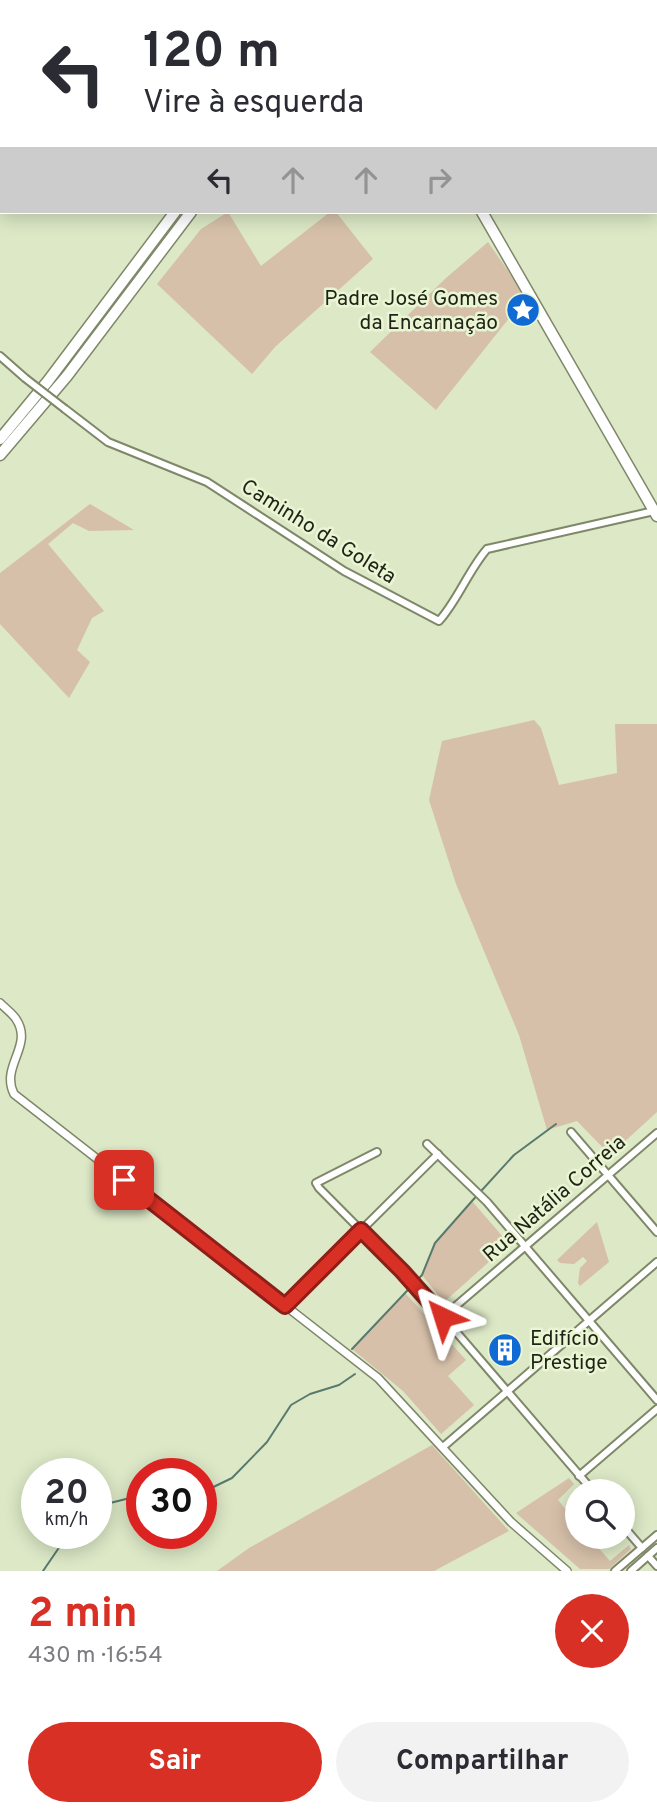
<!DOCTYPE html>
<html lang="pt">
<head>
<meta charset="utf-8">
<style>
  :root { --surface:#fff; --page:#f2f2f3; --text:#2b2b33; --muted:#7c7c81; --accent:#d93025 }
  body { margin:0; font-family:Overpass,sans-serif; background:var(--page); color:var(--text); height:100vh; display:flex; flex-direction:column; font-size:26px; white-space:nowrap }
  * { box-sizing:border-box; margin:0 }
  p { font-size:23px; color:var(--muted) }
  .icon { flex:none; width:38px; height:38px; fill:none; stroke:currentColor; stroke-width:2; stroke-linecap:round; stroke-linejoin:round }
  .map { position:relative; height:1571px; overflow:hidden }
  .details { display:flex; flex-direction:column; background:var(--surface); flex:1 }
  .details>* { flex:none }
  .top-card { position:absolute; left:0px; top:0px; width:658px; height:214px; box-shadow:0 4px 18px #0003; background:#fff; color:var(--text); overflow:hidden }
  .tools { position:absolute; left:565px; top:1479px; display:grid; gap:14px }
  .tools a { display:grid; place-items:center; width:70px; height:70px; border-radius:50%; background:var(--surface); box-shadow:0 4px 18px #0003; font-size:35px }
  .speed { position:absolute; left:21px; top:1458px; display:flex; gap:14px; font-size:35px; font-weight:700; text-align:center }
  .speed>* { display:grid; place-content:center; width:91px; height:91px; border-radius:50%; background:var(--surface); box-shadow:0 4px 18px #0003; line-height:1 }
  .speed small { font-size:18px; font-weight:400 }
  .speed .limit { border:10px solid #d22; background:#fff; color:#111 }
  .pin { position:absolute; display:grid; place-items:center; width:60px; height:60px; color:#fff; margin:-30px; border-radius:14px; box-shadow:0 4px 10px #0006 }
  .me { position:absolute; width:77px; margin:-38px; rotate:319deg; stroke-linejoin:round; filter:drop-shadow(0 0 5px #0008) }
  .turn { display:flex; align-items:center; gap:24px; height:147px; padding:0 28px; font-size:32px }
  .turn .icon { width:91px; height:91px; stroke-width:2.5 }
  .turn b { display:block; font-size:49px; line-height:60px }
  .lanes { display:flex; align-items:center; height:66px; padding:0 28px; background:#0003; justify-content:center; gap:35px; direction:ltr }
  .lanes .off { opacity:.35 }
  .round { display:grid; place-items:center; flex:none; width:74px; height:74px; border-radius:37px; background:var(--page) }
  .headline { display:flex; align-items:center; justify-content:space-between; height:119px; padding:0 28px }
  h1 { font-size:42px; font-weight:700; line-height:52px; color:var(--accent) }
  .button { display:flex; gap:14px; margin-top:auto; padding:14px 28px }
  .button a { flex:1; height:80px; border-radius:42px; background:var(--accent); color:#fff; font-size:28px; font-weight:700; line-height:80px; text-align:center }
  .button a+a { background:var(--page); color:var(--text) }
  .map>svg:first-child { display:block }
  .green { fill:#d6c0a9 }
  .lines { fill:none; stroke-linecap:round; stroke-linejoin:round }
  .stream { stroke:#587a6e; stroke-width:2 }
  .minor-casing { stroke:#7e8869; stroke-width:10 }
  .tertiary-casing { stroke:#7e8869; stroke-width:10 }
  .primary-casing { stroke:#7e8869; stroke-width:13 }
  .minor { stroke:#fff; stroke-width:6 }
  .tertiary { stroke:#fff; stroke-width:7 }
  .primary { stroke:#fff; stroke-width:10 }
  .minor-bridge-casing { stroke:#7e8869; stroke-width:10; stroke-linecap:butt }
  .minor-bridge { stroke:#fff; stroke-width:6 }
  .route-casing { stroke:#8d1f18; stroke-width:18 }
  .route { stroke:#d93025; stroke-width:12 }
  .labels { text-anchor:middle; stroke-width:5; stroke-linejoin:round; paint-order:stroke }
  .poi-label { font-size:21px; fill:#1f2317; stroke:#e9f5d3; text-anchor:end }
  .street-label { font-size:21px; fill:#1f2317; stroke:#e9f5d3 }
</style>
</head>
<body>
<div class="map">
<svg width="657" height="1571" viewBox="0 0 657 1571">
  <rect width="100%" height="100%" fill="#dce8c6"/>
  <g class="green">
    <path d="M228,212l33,54 69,-54h6l37,47 -98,88 -23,27 -95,-90 44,-55z"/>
    <path d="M488,242l38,55 -90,113 -66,-58 76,-74z"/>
    <path d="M90,504l44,26 -45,1 -16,-8 -25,21 56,67 -12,7 -15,32 13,12 -21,36 -69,-74v-51z"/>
    <path d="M534,720l7,8 18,57 58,-12 -2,-49h42v388l-47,43 -33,-34 -30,9 -28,-95 -63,-151 -27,-84 13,-59z"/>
    <path d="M472,1201l37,43 -65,58 -22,-27 13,-32z"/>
    <path d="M597,1222l12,40 -29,24 -2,-3 2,-15 7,-7 -4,-4 -9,7 -14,-1 -3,-3z"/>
    <path d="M405,1293l61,67 -18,16 26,29 -33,29 -38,-43 -51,-42z"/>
    <path d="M432,1445l77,86 -75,40h-217l32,-23z"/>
    <path d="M569,1478l5,6 -16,16 19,23 1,13 11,1 21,24 19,-16 2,4 -22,20h-29l-64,-56z"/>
  </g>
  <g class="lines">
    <g class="stream">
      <path d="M352,1349l70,-74 13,-32 37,-42 42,-46 42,-31"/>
      <path d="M201,1493l31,-15 35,-36 24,-37 19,-11 29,-9 16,-11"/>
      <path d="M96,1510l14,-7 32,-8"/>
      <path d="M43,1571l26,-38"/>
    </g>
    <g class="minor-casing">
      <g id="minor">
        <path d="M557,0l2,2"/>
        <path d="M0,356l25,22"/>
        <path d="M65,409l43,33 99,40 137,89 95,50c19,-21 29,-50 48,-72l167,-38"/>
        <path d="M571,1132l86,100"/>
        <path d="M427,1144l60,58 170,198"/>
        <path d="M377,1152l-61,31 3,5 102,103 172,200"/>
        <path d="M285,1306l153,-152"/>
        <path d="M443,1317l214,-184"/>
        <path d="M443,1447l214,-185"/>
        <path d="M579,1476l78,-67"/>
        <path d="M623,1526l19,22"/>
        <path d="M648,1556l9,10"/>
        <path d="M615,1571l42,-36"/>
        <path d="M631,1571l26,-23"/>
      </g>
    </g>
    <g class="tertiary-casing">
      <path id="tertiary" d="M0,1003c5,5 12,10 16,16 18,27 -16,47 -2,75l364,284 133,144 56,49"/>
    </g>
    <g class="primary-casing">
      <g id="primary">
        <path d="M352,0l1,2"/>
        <path d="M302,2l1,-2"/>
        <path d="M326,2l1,-2"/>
        <path d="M341,2l2,-2"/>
        <path d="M422,2l3,-2"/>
        <path d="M436,2l2,-2"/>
        <path d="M482,212l175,304"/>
        <path d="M0,439l48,-58 127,-169"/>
        <path d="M0,455l67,-79 124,-164"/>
      </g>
    </g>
    <use href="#minor" class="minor"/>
    <use href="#tertiary" class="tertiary"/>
    <use href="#primary" class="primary"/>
    <g class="minor-bridge-casing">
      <path id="minor-bridge" d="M25,378l40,31"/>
    </g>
    <use href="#minor-bridge" class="minor-bridge"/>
  </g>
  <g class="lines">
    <g class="route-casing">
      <path id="route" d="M124,1180l161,126 76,-76 41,41 41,46"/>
    </g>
    <use href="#route" class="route"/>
  </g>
  <defs>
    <g id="sight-disc" transform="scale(1.75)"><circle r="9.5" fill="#0f6ad3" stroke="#e9f5d3"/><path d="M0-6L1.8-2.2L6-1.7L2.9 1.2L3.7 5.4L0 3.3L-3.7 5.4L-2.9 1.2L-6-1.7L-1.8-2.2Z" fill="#fff"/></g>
    <g id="building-disc" transform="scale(1.75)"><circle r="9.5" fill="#0f6ad3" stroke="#e9f5d3"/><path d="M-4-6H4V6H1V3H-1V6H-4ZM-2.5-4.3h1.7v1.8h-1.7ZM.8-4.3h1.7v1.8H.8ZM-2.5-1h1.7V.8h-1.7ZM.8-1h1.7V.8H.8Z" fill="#fff"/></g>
  </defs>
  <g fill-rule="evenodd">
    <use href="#sight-disc" x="523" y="310"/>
    <use href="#building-disc" x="505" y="1350"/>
  </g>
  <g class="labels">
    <g class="poi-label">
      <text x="498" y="305">Padre José Gomes<tspan x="498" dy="24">da Encarnação</tspan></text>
      <text x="530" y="1345" text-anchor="start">Edifício<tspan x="530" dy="24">Prestige</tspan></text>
    </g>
    <g class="street-label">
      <text transform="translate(319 531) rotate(32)" y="7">Caminho da Goleta</text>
      <text transform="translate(554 1198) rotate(-41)" y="7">Rua Natália Correia</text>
    </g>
  </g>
</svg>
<div class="tools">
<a><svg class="icon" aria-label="search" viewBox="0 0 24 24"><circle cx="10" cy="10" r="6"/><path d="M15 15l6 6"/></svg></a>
</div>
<div class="speed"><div>20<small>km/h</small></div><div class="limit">30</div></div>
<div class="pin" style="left:124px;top:1180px;background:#d93025"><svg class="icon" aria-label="arrive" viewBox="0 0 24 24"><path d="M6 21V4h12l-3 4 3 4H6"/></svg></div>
<svg class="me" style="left:443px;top:1317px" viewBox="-20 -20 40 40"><path d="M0-17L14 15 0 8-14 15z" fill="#d93025" stroke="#fff" stroke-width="4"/></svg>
<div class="top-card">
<div class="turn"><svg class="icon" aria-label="left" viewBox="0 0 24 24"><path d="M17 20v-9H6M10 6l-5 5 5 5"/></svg><div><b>120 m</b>Vire à esquerda</div></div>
<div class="lanes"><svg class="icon" aria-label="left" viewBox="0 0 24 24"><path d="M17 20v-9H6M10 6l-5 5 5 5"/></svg><svg class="icon off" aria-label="ahead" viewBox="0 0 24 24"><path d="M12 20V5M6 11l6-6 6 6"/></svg><svg class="icon off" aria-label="ahead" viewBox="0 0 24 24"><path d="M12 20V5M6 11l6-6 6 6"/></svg><svg class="icon off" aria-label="right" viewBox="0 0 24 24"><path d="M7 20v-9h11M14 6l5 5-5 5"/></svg></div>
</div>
</div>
<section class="details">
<div class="headline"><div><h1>2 min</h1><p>430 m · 16:54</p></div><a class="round" style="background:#d93025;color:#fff"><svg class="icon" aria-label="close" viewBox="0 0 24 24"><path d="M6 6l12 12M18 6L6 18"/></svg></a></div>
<div class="button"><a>Sair</a><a>Compartilhar</a></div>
</section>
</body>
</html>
